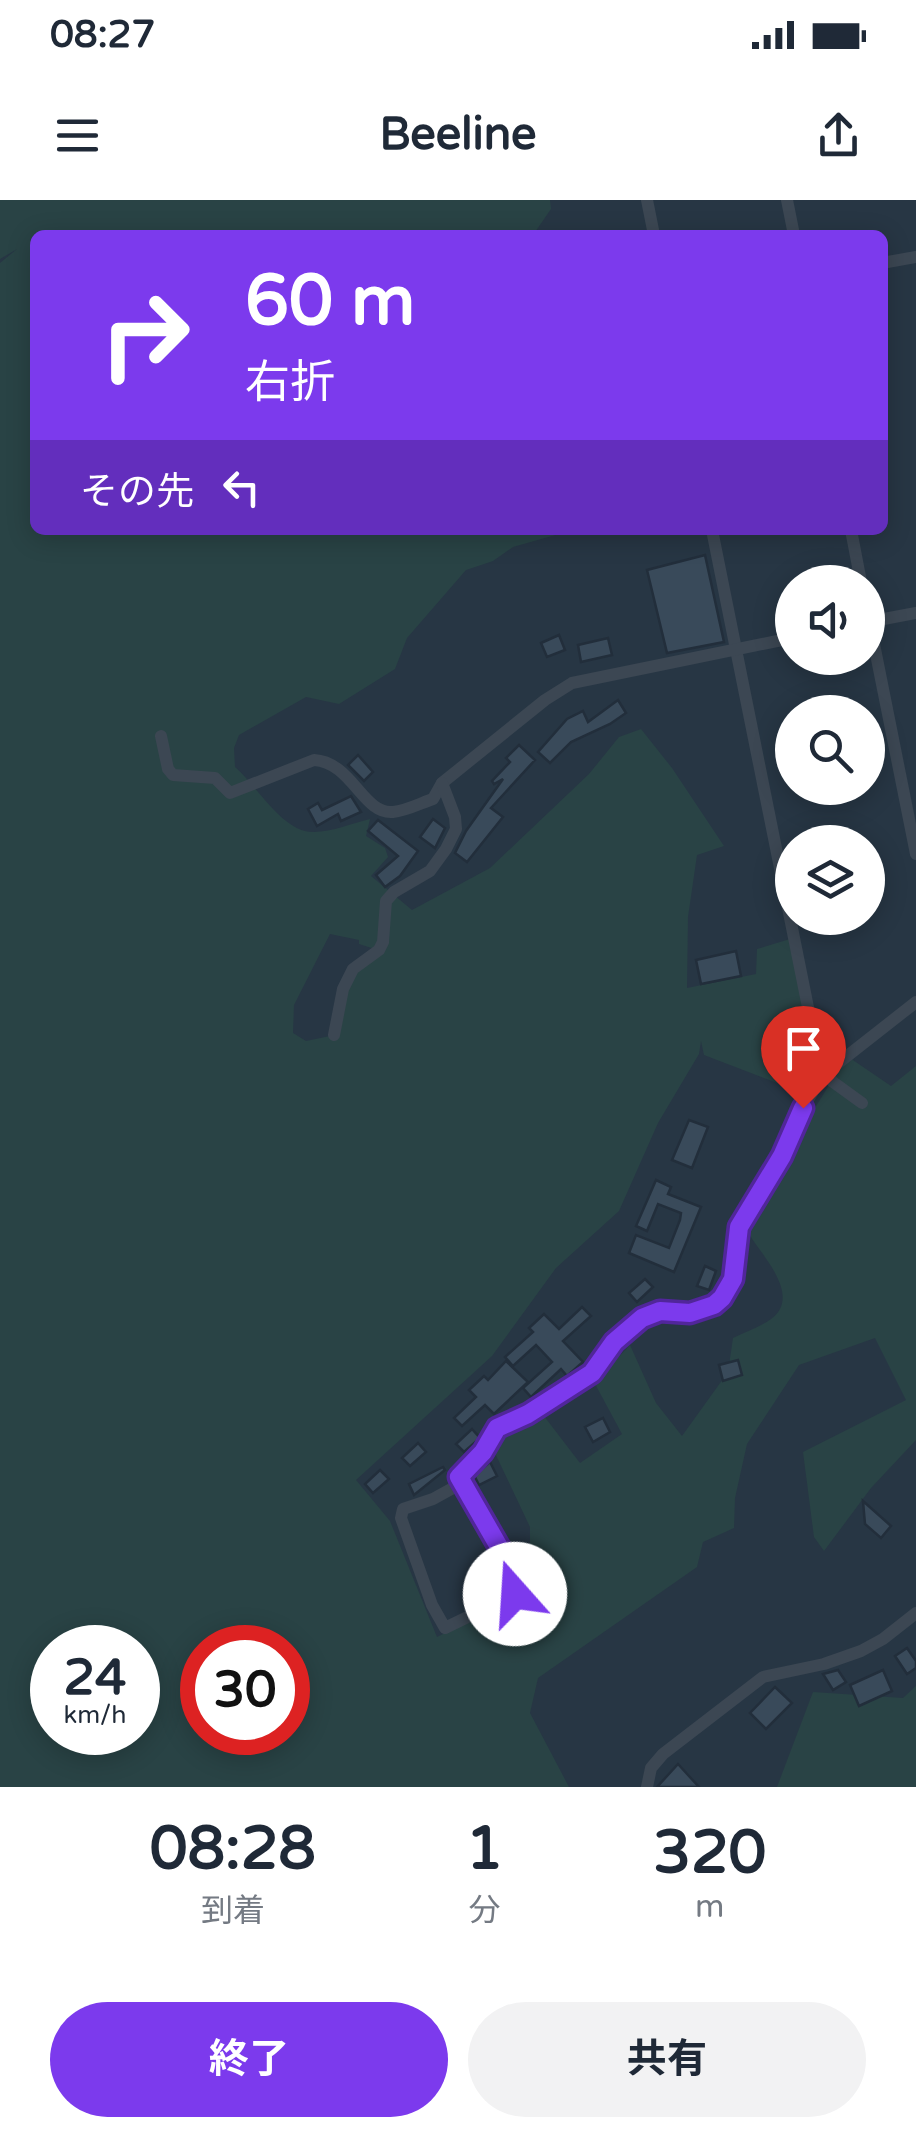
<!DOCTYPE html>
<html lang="ja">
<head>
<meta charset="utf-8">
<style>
  :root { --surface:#fff; --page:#f2f2f3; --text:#1f2937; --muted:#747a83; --accent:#7c3aed }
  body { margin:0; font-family:"Varela Round","Noto Sans JP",sans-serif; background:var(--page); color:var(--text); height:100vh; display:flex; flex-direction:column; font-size:38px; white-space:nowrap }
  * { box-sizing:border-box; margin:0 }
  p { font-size:32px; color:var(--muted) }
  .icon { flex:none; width:55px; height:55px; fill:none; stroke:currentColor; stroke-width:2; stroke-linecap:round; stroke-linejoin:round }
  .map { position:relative; height:1587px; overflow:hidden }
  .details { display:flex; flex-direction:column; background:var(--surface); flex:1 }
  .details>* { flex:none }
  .banner { position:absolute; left:30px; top:30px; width:858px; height:305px; border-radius:15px; box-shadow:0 5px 25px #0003; background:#7c3aed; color:#fff; overflow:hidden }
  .controls { position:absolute; left:775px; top:365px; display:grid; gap:20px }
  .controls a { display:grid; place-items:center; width:110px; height:110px; border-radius:50%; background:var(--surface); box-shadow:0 5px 25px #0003; font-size:50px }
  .speed { position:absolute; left:30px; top:1425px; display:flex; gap:20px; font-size:50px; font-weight:700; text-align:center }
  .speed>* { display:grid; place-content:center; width:130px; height:130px; border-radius:50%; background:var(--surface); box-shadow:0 5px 25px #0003; line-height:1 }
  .speed small { font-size:25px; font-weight:400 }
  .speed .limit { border:15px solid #d22; background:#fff; color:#111 }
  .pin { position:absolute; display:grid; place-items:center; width:85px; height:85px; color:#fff; margin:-102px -42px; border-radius:50% 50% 50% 0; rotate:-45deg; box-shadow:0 0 10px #0007 }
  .pin .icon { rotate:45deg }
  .me { position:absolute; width:110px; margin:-55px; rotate:341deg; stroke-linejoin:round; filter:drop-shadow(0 0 8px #0008) }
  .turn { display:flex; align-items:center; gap:35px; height:210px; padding:0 50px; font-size:45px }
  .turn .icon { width:130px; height:130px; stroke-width:2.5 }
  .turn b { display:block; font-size:70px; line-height:85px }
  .then { display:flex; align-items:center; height:95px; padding:0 50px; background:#0003; gap:20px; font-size:38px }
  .eta { display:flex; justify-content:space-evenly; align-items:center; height:170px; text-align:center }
  .eta b { font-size:60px; font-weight:700; line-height:70px }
  .button { display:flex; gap:20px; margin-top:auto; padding:20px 50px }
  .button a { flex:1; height:115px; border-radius:60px; background:var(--accent); color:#fff; font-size:40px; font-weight:700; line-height:115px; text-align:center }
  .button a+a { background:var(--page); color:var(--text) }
  .status { display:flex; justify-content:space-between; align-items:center; height:70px; padding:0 50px; background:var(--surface); direction:ltr }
  .status svg { height:28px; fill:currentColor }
  header { display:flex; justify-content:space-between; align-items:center; height:130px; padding:0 50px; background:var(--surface); font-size:45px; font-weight:700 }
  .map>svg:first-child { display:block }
  .green { fill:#294345; fill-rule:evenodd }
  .building { fill:#394a5a; stroke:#222e3b; stroke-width:2.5 }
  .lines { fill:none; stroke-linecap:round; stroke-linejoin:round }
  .street { stroke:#3c4753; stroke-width:12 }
  .route-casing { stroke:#51269a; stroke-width:25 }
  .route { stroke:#7c3aed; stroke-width:18 }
</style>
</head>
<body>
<div class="status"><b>08:27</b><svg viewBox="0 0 49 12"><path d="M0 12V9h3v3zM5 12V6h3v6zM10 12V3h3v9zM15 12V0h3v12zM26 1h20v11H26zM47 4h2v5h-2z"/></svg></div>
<header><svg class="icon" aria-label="menu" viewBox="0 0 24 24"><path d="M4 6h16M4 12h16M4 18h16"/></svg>Beeline<svg class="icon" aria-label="share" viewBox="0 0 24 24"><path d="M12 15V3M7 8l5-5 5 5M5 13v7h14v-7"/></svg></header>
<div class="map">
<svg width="916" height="1587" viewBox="0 0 916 1587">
  <rect width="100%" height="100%" fill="#273644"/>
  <g class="green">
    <path d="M0,0h550l1,9 -18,26h-498v295h538l-60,17 -20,14 -27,9 -59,68 -12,31 -56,35 -33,-7 -67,38 -5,13 1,19c23,20 48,66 79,65 18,0 39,-9 56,-13l-4,17 19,12 3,9 -17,19 41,34 78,-42 99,-94 30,-37 22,-8 31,39 52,78 -27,9 -9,62 -1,71 69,-14 1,-25 33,-10 24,126 -1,17 -7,12 -102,-39 -3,-14 -2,13 -41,69 -39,88 -63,57 -64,88 -136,124 34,41 47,116 87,-43 -18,-40 24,-5v-22l-37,-78 17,-20 34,-13 36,47 42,-29 -28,-52 36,-37 26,58 26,33 46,-64 5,-34c12,-6 27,-11 38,-19 31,-23 -8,-62 -22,-85l64,-123 34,-55 44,30 25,-20v374l-45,48 -47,63 -10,-14 -11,-85 103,-52 -31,-62 -76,27 -52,79 -12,54 -1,30 -31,14 -6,25 -159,111 -8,35 39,74h-569v-1524l17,-14 -17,10zM330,734l29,6v4l19,6 -21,16 -27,70 -24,5 -13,-8 1,-28zM52,1448h86v84h-86zM202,1448h86v84h-86z"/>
    <path d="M916,1486v101h-139l36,-95 90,6z"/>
  </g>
  <g class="building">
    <path d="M705,355l19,87 -57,11 -20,-83z"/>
    <path d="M559,435l6,15 -18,7 -6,-14z"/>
    <path d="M608,438l4,17 -31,7 -3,-17z"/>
    <path d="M618,500l8,13 -16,11 -39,18 -21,21 -12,-11 29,-33 16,-8 5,11z"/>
    <path d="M519,545l16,15 -44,48 12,9 -36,45 -12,-9 11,-22 37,-52 -9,5 -2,-3 18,-19 -4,-4z"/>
    <path d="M358,555l15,17 -9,9 -16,-16z"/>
    <path d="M351,596l10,16 -20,9 -3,-7 -21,12 -9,-17 10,-6 4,7z"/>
    <path d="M433,619l12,9 -10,20 -15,-11z"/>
    <path d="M378,620l40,31 -18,25 -15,11 -9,-12 22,-19 -30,-25z"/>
    <path d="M736,751l5,25 -40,8 -5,-24z"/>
    <path d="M689,920l19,7 -16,41 -20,-8z"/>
    <path d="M656,980l15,7 -3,7 33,13 -27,65 -45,-19 7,-18 33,13 11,-28 1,-7 -23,-9 -11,27 -11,-5z"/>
    <path d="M705,1066l11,5 -7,19 -12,-4z"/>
    <path d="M645,1079l8,8 -16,15 -8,-9z"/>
    <path d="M582,1107l9,9 -28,25 20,21 -16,14 -6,-7 -30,28 -8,-9 29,-26 -16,-17 -23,21 -8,-9 28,-25 -4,-4 15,-14 15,15z"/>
    <path d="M738,1160l4,15 -19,6 -4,-16z"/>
    <path d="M506,1161l22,21 -34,32 -9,-9 -23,21 -8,-8 22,-21 -7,-7 15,-14 4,4z"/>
    <path d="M603,1218l7,14 -17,10 -8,-15z"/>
    <path d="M472,1229l8,9 -16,14 -8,-8z"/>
    <path d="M418,1243l8,9 -16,14 -8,-8z"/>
    <path d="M490,1262l7,14 -18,9 -5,-10z"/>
    <path d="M443,1267l2,3 -31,25 -5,-11z"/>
    <path d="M380,1270l9,9 -16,14 -8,-9z"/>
    <path d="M863,1301l28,25 -10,12 -16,-14z"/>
    <path d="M907,1448l9,13v7l-9,6 -12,-18z"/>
    <path d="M838,1470l8,12 -13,8 -10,-16z"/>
    <path d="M883,1470l9,21 -33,15 -9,-21z"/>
    <path d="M775,1487l17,16 -26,26 -16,-16z"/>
    <path d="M678,1564l21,23h-42z"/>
  </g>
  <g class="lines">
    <g class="street">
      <path d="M647,0l7,35"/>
      <path d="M787,0l7,35"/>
      <path d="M882,63l34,-6"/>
      <path d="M712,330l108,537 13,15 29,21"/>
      <path d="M851,330l10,52"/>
      <path d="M868,414l48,240"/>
      <path d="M868,422l48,-9"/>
      <path d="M161,536l7,33 5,6 42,3 15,15 84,-33c38,2 49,55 79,52 13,-1 28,-9 40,-13l9,-16 103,-83 27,-17 220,-45"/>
      <path d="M334,835l9,-46 10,-20 26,-19 4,-8 3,-41 8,-9 36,-21 16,-22 10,-20 -1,-12 -13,-34"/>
      <path d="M462,1283l-29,16 -30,10 -2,9 31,87 13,23 70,-34 -13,-43 -40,-68 -3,-6 2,-4 22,-20 14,-26 31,-13 64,-41 22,-30 28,-25 18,-7 30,2 25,-8 7,-7 11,-19 6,-52 44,-71 20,-48 20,-33 93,-73"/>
      <path d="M647,1587l4,-19 12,-14 100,-77 61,-13 37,-13 22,-12 33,-26"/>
    </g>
  </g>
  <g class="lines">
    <g class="route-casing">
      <path id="route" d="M515,1394l-13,-42 -43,-75 24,-25 14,-24 31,-14 64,-41 22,-31 28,-24 18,-7 30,2 24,-8 8,-7 11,-19 6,-52 43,-71 21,-48"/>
    </g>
    <use href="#route" class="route"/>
  </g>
</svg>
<div class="controls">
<a><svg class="icon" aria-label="sound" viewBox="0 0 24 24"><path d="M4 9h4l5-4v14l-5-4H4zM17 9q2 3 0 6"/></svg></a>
<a><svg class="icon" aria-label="search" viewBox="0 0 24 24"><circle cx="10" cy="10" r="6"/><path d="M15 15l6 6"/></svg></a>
<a><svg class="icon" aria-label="layers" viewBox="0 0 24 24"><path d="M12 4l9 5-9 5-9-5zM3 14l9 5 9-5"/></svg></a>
</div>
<div class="speed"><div>24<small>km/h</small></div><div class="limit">30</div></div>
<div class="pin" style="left:803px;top:908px;background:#d93025"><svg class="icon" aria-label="arrive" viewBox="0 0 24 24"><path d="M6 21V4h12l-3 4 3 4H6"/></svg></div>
<svg class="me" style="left:515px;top:1394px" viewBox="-20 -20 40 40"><circle r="19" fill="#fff"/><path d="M0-13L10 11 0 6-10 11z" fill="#7c3aed"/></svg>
<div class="banner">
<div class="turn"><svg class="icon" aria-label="right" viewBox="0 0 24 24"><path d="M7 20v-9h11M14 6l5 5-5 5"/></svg><div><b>60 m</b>右折</div></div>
<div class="then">その先<svg class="icon" aria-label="left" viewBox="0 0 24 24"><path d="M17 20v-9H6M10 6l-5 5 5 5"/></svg></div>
</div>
</div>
<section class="details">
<div class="eta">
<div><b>08:28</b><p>到着</p></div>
<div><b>1</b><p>分</p></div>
<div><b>320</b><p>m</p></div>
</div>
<div class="button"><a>終了</a><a>共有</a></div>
</section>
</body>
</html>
